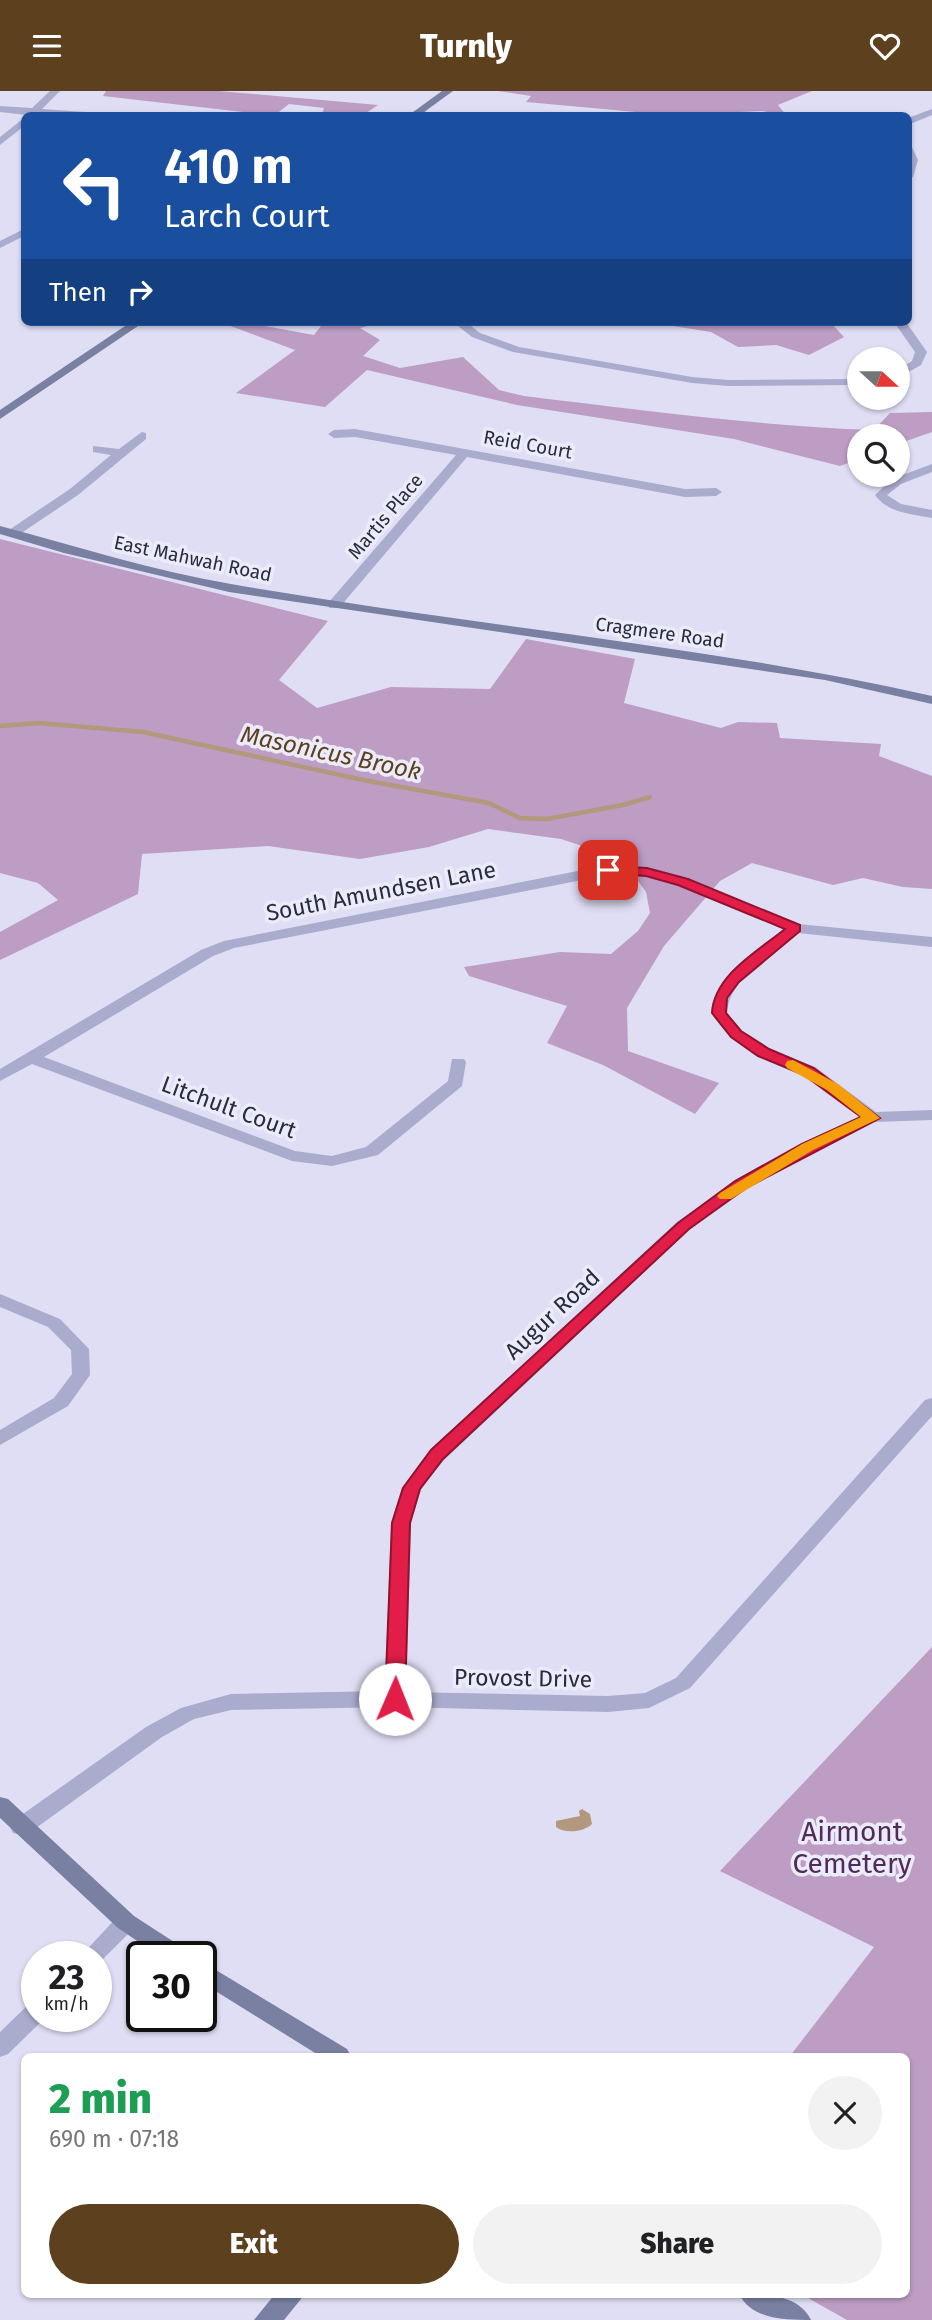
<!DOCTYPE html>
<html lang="en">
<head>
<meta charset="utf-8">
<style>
  :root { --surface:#fff; --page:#f2f2f2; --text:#202124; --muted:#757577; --accent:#5d401d }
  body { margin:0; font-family:"Fira Sans",sans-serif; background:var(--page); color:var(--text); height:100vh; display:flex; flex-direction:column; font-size:26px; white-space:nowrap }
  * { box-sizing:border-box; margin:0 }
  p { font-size:23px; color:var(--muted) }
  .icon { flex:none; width:38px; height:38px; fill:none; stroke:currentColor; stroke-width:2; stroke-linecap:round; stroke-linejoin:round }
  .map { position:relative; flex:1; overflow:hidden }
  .panel { position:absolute; left:21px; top:1962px; width:889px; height:245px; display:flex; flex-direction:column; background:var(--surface); border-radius:10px; box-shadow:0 2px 5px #0004 }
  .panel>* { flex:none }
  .hud { position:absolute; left:21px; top:21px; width:891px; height:214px; border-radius:10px; box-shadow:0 2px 5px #0004; background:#1a4fa0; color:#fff; overflow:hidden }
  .needle { width:46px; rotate:111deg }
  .buttons { position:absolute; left:847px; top:256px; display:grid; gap:14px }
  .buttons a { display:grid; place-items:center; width:63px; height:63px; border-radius:50%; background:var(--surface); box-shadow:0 2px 5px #0004; font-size:35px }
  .speed { position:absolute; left:21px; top:1850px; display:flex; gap:14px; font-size:35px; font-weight:700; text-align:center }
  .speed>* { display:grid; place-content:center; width:91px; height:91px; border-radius:50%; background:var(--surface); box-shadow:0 2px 5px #0004; line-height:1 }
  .speed small { font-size:18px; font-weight:400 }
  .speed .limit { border:4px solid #111; border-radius:10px; background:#fff; color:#111 }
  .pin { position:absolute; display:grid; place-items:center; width:60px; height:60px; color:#fff; margin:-30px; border-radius:14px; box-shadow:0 4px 10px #0006 }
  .me { position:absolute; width:77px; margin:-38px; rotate:1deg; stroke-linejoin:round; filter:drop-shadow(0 0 5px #0008) }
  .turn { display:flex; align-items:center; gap:24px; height:147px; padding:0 28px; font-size:32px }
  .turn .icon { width:91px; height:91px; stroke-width:2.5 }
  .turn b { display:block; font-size:49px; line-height:60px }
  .then { display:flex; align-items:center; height:66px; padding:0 28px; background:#0003; gap:14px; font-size:26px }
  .round { display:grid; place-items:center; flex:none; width:74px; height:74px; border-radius:37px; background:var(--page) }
  .headline { display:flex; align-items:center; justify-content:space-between; height:119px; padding:0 28px }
  h1 { font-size:42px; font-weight:800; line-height:52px; color:#1e9e55 }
  .primary-button { display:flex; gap:14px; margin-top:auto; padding:14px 28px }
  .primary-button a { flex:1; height:80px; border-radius:42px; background:var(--accent); color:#fff; font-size:28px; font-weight:800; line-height:80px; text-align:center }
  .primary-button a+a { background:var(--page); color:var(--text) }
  header { display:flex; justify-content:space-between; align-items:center; height:91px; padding:0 28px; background:var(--accent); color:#fff; font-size:32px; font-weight:800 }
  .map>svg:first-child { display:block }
  .green { fill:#bd9dc4 }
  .water { fill:#b2987c }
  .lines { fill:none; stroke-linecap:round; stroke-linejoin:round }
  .stream { stroke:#b2987c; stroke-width:4.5 }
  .street { fill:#a9accd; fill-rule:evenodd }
  .secondary { fill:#7a80a1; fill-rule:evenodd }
  .route { fill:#e11d48; stroke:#92132f; stroke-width:2 }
  .slow { fill:#f59e0b }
  .labels { text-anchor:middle; stroke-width:7; stroke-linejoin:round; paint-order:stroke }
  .far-street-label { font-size:19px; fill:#292d3a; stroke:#ecebfb }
  .street-label { font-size:23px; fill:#292d3a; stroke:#ecebfb }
  .water-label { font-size:24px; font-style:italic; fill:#5d401d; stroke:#ecebfb }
  .near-park-label { font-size:28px; fill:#522c59; stroke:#ecebfb }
</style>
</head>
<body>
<header><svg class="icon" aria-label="menu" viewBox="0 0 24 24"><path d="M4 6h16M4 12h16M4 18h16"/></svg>Turnly<svg class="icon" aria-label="heart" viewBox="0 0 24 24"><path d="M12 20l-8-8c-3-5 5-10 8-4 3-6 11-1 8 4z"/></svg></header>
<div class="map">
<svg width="932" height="2229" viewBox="0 0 932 2229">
  <rect width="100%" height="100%" fill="#dfdef4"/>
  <g class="green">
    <path d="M106,0h113l159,14 -15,10 -41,-1 2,-6 -35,-4 -14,11h-6l-166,-19z"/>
    <path d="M498,0h314l-34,14 8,10 -24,-4 -93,4 -143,-13 5,-6z"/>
    <path d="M220,231h23l71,13 10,-13h59l-23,6 20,12 -17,16 37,12 63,-11 36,33 25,6c117,14 233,30 350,34l16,-17 42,-1v20l-34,12v-8h-39v23l-19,7 -106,-27 -217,-34 -150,-35 -42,37 -89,-14 59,-43z"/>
    <path d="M648,231h182l14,15 -35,18 -33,-10 -38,2 -27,-15z"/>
    <path d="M0,448l328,82 -49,59 38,28 74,-21 99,2 36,-50 109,20 -11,44 97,25 17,-6 39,1 3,15 101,6 -2,12 53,20v113l-29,-2 -40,-9 -30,7 -81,-22 -32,18 -56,65 -37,62 1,43 91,32 -24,31 -92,-49 -56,-22 20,-37 -98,-30 -5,-9 96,-15 51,2 27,-23 12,-18 -4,-21 -24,-33 -61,-20 -73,-10 -59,18 -69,12 -92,-13 -126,8 -4,40 -138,66v-28l58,-32 -20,-17 -38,-10z"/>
    <path d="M932,1556v673h-85l-46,-26h105v-238h-116l84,-109 -154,-76z"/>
  </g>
  <path class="water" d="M582,1718l8,5 2,10c-8,8 -27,10 -36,3v-6l24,-5 -1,-5z"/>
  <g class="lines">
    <path class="stream" d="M0,635l38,-3 105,9 220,48 126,23 31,15 27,1 76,-14 27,-8"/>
    <g class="street">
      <path d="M50,0h10l-18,18 43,3 5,3h-64l-26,-3v-6l32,2z"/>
      <path d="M932,18v6l-24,10v-7z"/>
      <path d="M417,19l25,5h-28l-2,-2z"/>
      <path d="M24,27v8l-24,19v-8z"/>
      <path d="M908,55l4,1 6,13 -5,17 -5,3z"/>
      <path d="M24,138v7l-24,12v-7z"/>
      <path d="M453,231h13l14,11 39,14 173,30 36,3 131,-1v6l-131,1 -36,-3 -179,-31 -41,-15z"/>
      <path d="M894,231h12l21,30 -6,13 -23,13v-8l14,-9 3,-9z"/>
      <path d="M355,338l330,60 31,-1 6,4 -6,4 -31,1 -218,-40 -128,151h-10v-6l127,-147 -101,-18 -21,1 -6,-4 6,-4z"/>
      <path d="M142,341l4,1v6l-68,56 -61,41h-8v-6l61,-41 41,-34 -18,-3v-6l26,3z"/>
      <path d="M932,373v8l-31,12 -14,11 14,9 31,6v8c-21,-4 -44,-5 -57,-23l17,-16z"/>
      <path d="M608,774l39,2 41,12 110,45 134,13v10l-134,-14c-25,21 -69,44 -71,80l15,18 28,18 45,18 61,45 56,-2v10l-57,2 -61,29 -67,38 -58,41 -245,230 -23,29 -10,34 -5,169 202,4 37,-3 31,-15 249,-278 7,-2v18l-242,272 -41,20 -41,4 -213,-5 -164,3 -37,9 -32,18 -133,96 -8,2 -8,-2 -3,-6 3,-6 133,-94 35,-19 50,-14 154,-3 6,-168 11,-35 28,-38 247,-228 58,-41 67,-38 58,-27c-18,-13 -37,-30 -57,-41 -40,-23 -62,-19 -92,-62 3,-38 46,-62 73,-84l-106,-44 -32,-9 -38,-1 -374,73 -21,8 -169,101 251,94 37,5 34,-9 82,-66 4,-22h12l2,3 -4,24 -84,69 -46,11 -40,-5 -260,-97 -32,17v-12l201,-119 23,-9z"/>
      <path d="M0,1203l60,25 29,30 1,26 -22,31 -68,39v-15l54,-32 18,-24 -1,-24 -23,-23 -48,-20z"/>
      <path d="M126,1822l8,3 3,6 -3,6 -35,35 -3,1v-7h-16l38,-41z"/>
      <path d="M37,1911v14l8,2 -37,36 -8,3v-25l29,-28z"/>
    </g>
    <g class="secondary">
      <path d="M442,0h11l-33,24h-11z"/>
      <path d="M131,231h13l-144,97v-9z"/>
      <path d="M0,435c77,20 153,45 231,58 233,41 470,60 701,112v8l-107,-24 -596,-88 -165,-39 -64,-19z"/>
      <path d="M0,1706l8,2 126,117 54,35 3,6h-30l-43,-29 -118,-110z"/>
      <path d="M201,1870l146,88 4,7h-31l-119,-74z"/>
      <path d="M275,2203h30l-21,26h-30z"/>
      <path d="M739,2203c25,0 59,0 72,26 -25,0 -59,0 -72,-26z"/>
    </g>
  </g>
  <path class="route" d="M608,775l39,2 41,11 112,46v6l-61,51 -12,16 -1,15 15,18 28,18 45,19 66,50 -134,70 -57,41 -246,230 -23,30 -10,34 -5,176 -3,5h-14l-3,-5 7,-176 11,-35 28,-38 247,-227 57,-42 67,-37 59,-27 -57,-42 -46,-19 -27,-19 -19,-24c2,-38 46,-62 73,-84l-107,-44 -32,-9 -43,-3v-6z"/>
  <path class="slow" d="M793,969l45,24 42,34 -67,32 -82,49h-11l-3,-3 3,-3 82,-49 59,-27 -34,-27 -40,-22 -2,-3 2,-4z"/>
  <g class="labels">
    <g class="far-street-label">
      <text transform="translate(528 353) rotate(10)" y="7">Reid Court</text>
      <text transform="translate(385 425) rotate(-50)" y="7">Martis Place</text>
      <text transform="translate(193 467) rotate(12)" y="7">East Mahwah Road</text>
      <text transform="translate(660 541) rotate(8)" y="7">Cragmere Road</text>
    </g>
    <g class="street-label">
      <text transform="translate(381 800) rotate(-11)" y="8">South Amundsen Lane</text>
      <text transform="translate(229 1016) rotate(20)" y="8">Litchult Court</text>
      <text transform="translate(552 1223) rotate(-43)" y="8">Augur Road</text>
      <text transform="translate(523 1587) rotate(1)" y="8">Provost Drive</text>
    </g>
    <g class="water-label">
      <text transform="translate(331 662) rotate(12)" y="8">Masonicus Brook</text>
    </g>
    <g class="near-park-label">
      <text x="852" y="1750">Airmont<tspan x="852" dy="32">Cemetery</tspan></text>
    </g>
  </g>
</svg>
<div class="buttons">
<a><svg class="needle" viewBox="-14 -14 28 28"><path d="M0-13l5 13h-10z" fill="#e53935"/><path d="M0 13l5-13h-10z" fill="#757577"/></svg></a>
<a><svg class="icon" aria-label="search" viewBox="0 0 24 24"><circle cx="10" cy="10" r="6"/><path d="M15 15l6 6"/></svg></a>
</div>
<div class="speed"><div>23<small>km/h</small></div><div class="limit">30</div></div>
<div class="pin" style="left:608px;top:779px;background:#d93025"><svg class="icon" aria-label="arrive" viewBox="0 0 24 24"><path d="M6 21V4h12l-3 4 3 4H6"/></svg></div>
<svg class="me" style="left:395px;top:1608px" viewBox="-20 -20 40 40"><circle r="19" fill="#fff"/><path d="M0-13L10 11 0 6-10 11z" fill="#e11d48"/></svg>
<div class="hud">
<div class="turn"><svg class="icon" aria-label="left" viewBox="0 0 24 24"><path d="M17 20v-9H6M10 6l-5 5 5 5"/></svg><div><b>410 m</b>Larch Court</div></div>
<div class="then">Then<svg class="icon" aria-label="right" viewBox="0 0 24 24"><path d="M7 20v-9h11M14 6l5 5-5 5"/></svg></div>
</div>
<section class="panel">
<div class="headline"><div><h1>2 min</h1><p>690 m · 07:18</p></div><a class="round"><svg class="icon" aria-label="close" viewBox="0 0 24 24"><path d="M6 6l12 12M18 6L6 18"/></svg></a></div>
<div class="primary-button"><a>Exit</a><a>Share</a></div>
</section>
</div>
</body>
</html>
